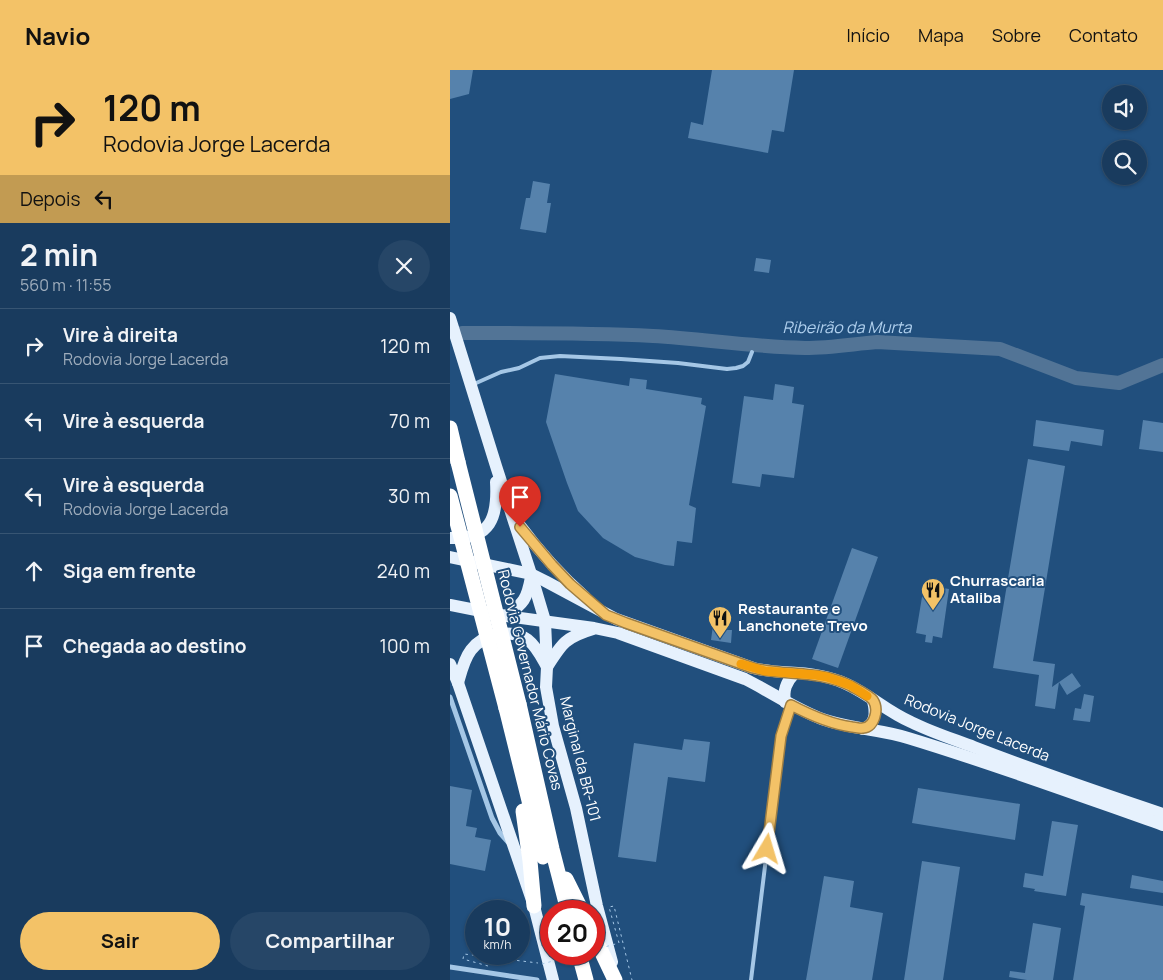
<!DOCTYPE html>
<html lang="pt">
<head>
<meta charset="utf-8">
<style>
  :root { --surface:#193b5e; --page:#264667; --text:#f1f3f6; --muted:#9fadbc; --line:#375573; --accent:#f3c267 }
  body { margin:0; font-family:Manrope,sans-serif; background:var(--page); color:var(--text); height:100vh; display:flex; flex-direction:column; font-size:19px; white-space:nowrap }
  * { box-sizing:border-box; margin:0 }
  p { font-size:16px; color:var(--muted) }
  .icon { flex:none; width:28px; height:28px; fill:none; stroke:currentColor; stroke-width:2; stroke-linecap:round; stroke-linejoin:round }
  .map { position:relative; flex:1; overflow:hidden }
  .panel { display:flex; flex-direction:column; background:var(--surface); width:450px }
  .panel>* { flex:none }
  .banner { background:#f3c267; color:#111; overflow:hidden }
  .buttons { position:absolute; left:652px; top:15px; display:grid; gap:10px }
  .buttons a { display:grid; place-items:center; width:45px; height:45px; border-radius:50%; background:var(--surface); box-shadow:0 1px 4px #0004,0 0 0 1px var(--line); font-size:25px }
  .speed { position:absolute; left:15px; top:830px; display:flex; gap:10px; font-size:25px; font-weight:700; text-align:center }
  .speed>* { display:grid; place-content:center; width:65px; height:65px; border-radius:50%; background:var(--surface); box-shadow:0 1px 4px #0004,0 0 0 1px var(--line); line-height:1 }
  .speed small { font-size:12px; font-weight:400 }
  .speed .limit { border:8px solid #d22; background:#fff; color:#111 }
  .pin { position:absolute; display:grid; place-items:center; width:42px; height:42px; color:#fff; margin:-51px -21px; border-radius:50% 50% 50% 0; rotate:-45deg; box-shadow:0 0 5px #0007 }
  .pin .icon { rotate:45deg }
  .me { position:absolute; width:55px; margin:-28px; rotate:7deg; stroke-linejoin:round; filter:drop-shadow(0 0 4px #0008) }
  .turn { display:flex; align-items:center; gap:18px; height:105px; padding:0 20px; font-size:22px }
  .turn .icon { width:65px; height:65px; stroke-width:2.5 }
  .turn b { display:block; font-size:35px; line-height:42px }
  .then { display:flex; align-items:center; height:48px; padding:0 20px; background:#0003; gap:10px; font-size:19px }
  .round { display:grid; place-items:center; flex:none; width:52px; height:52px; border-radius:26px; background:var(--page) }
  .head { display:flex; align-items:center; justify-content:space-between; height:85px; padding:0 20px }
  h1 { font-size:30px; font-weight:700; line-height:38px }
  .primary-button { display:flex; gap:10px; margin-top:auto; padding:10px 20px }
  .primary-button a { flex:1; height:58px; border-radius:30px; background:var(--accent); color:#111; font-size:20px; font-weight:700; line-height:58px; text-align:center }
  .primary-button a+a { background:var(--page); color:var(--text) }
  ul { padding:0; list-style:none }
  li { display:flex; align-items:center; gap:15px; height:75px; padding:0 20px; border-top:1px solid var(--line) }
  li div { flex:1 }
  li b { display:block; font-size:19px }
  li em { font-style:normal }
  header { display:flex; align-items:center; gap:30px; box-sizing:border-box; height:70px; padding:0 25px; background:var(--accent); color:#111 }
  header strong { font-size:24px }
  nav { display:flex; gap:28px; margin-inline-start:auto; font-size:18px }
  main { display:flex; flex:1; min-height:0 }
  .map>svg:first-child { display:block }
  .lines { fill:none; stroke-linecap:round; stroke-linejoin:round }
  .river { stroke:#527496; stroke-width:14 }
  .building { fill:#5682ac }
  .path { stroke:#a5c7e6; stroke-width:1; stroke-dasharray:2.5 4; stroke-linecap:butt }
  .lane { stroke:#a5c7e6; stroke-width:4 }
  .street { stroke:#a5c7e6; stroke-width:5 }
  .primary { stroke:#e6f1fd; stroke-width:12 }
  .highway { stroke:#fff; stroke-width:15 }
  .path-bridge { stroke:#a5c7e6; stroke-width:1; stroke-dasharray:2.5 4; stroke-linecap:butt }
  .highway-bridge { stroke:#fff; stroke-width:15 }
  .route-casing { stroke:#9e7e43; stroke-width:12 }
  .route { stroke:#f3c267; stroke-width:9 }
  .slow { stroke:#f59e0b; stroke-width:9 }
  .labels { text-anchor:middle; stroke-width:4; stroke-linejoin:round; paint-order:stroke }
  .poi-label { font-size:15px; font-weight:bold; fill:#fff; stroke:#214f7d; text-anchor:start }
  .street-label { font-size:15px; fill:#fff; stroke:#214f7d }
  .water-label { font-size:16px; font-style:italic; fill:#b0d0ee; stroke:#214f7d }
</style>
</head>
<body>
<header>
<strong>Navio</strong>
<nav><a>Início</a><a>Mapa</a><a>Sobre</a><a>Contato</a></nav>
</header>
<main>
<section class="panel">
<div class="banner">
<div class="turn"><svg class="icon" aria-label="right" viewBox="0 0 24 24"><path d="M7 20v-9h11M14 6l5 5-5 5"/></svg><div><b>120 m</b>Rodovia Jorge Lacerda</div></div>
<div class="then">Depois<svg class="icon" aria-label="left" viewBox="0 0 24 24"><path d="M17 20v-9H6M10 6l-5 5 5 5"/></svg></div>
</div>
<div class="head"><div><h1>2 min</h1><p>560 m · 11:55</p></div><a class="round"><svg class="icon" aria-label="close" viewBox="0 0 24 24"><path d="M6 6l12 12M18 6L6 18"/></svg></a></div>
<ul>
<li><svg class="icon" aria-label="right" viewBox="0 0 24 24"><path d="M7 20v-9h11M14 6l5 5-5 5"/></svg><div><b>Vire à direita</b><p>Rodovia Jorge Lacerda</p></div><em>120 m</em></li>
<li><svg class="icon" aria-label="left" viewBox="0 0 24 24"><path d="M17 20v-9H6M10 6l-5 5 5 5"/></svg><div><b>Vire à esquerda</b></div><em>70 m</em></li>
<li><svg class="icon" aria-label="left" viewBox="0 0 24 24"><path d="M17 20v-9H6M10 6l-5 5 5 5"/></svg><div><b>Vire à esquerda</b><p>Rodovia Jorge Lacerda</p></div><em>30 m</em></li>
<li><svg class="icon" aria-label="ahead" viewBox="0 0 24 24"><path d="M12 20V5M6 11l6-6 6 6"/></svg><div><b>Siga em frente</b></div><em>240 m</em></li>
<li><svg class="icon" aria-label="arrive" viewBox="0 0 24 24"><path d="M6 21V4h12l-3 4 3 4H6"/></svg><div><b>Chegada ao destino</b></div><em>100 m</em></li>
</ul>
<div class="primary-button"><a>Sair</a><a>Compartilhar</a></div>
</section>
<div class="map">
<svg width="713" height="910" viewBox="0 0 713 910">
  <rect width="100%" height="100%" fill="#214f7d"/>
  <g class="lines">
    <path class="river" d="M12,263c64,0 128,0 191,3 51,3 101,11 152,12 25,0 48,-4 72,-6l123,7 76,29 43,5 44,-18"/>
  </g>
  <g class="building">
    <path d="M0,0h23l-4,24 -19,5z"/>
    <path d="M262,0h82l-10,62 -12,-2 -4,23 -80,-15 3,-16 12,3z"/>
    <path d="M83,111l17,3 -3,19h4l-5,30 -26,-4 6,-31h4z"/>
    <path d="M306,188l15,2 -2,13 -15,-2z"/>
    <path d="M105,304l74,12 1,-8 17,2 -1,9 56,9 -1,6 5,2 -17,99 7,3 -4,35 -15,-2 -3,25 -9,-1 -30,-8 -32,-19 -25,-27 -11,-28 -21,-61z"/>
    <path d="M325,314l19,3 -2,16 12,2 -10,73 -32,-4 -2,13 -28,-4 12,-87 29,4z"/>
    <path d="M586,350l68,10 -2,16 -31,-5 -2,10 -36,-5z"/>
    <path d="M693,350l20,3v29l-24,-3z"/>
    <path d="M578,389l37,7 -32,195 22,3 -3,23 20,-14 9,13 -14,9 -8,-13 -4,27 -20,-3 4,-31 -46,-7z"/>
    <path d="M402,478l26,9 -40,111 -26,-9z"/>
    <path d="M474,515l25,4 -7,49 -9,-2 -1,7 -7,-1 1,-7 -10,-2z"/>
    <path d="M264,548l14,2 -1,10h5l-1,13 -20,-3z"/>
    <path d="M634,624l10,2 -4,26 -17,-2 2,-12 6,1z"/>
    <path d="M234,669l26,3 -5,40 -37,-5 -12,85 -38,-5 16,-114 48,7z"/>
    <path d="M0,716l22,4 -6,36 11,2 -2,9 16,3 -6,31 -35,-7z"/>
    <path d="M468,718l102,16 -5,36 -103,-17z"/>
    <path d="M602,751l26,4 -12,71 -32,-5 1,-2 -12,-2 2,-14 18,3z"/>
    <path d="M472,791l38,6 -17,113h-39z"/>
    <path d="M682,805l31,6v12l-33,-5z"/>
    <path d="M374,806l30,5 -4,26 33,6 -11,67h-66z"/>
    <path d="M632,823l81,13v74h-90l12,-74 -5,-1z"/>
    <path d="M583,853l28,5 -8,52h-26l-18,-3 1,-6 15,2z"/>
    <path d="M20,857l6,1v19l-9,-2z"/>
  </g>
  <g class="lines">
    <g class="path">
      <path d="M169,873l-10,-36 5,-1 18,74"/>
      <path d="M38,896l-25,-7 1,-5 74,9"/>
    </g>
    <g class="lane">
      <path d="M24,314l27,-12 18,-4 21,-10 20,-2 61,3 57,4 49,6 9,-1 7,-2 5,-4 4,-10"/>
      <path d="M301,910l30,-244 9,-29"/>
    </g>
    <g class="street">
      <path d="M0,627l42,121 8,15 8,9"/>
      <path d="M0,897l87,13"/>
    </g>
    <g class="primary">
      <path d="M0,248l46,148 35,108 14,47 2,46 -1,20 7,39 23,82 21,98 15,56"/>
      <path d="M68,453c20,27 42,52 67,74"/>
      <path d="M0,468c41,2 48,-21 46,-56"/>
      <path d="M0,487l81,17 14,7 71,38 137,49c29,7 58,2 86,13 26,9 46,30 72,41 20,10 42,17 63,25 62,24 126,46 189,67"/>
      <path d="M0,535l56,11 88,12 24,5 127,46c26,13 50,30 77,40 28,10 58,10 86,19 86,26 170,57 255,87"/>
      <path d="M56,546c18,-13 21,-17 25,-39"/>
      <path d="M0,594l8,19 76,223 19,74"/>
      <path d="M97,597c15,-24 19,-30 46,-38"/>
      <path d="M8,613c3,-11 6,-24 13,-33 12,-16 40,-22 57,-10 8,6 13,16 18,25"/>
      <path d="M335,632c-2,-12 1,-20 9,-28"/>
      <path d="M413,659c13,-5 13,-16 10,-28"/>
    </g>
    <g class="highway">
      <path d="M0,358l8,34"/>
      <path d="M69,634l33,145 16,62"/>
      <path d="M56,638l37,149"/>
      <path d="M73,741l7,50 4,45"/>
      <path d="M116,809l16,32"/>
      <path d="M144,866l21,44"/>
      <path d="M129,884l7,26"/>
    </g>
    <g class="path-bridge">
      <path d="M144,880l25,-7"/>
      <path d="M92,894l37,-10"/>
    </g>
    <g class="highway-bridge">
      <path d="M8,392l61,242"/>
      <path d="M0,426l56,212"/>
    </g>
  </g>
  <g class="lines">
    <g class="route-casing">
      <path id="route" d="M70,457l32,38 18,19 36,31 20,8 127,45c33,8 66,2 98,18 5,3 18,9 22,14 6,9 2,27 -10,28 -3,1 -8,-1 -11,-1 -22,-3 -42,-12 -61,-22l-10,31 -14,113"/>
    </g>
    <use href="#route" class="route"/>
    <path class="slow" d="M291,594l24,7 51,4 11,2 23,8 17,11"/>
  </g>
  <defs>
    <g id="restaurant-pin" transform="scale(1.25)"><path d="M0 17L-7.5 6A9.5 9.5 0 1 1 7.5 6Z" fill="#f3c267" stroke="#214f7d"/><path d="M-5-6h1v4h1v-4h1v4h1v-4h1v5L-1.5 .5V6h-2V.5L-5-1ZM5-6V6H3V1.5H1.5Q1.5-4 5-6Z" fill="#111"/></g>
  </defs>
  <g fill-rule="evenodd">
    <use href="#restaurant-pin" x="483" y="520"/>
    <use href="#restaurant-pin" x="270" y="548"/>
  </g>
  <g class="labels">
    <g class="poi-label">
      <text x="500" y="516">Churrascaria<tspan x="500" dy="17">Ataliba</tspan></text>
      <text x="288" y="544">Restaurante e<tspan x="288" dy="17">Lanchonete Trevo</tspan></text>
    </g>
    <g class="street-label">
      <text transform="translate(80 610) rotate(76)" y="5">Rodovia Governador Mário Covas</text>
      <text transform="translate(527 658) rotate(22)" y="5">Rodovia Jorge Lacerda</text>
      <text transform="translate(130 689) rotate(76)" y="5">Marginal da BR-101</text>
    </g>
    <g class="water-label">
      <text x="397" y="263">Ribeirão da Murta</text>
    </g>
  </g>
</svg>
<div class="buttons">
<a><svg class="icon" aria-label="sound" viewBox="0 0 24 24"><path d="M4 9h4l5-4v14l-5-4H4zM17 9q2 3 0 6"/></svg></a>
<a><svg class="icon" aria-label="search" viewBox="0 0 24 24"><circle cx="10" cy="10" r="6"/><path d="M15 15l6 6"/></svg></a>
</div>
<div class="speed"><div>10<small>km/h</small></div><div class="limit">20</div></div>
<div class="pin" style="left:70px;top:457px;background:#d93025"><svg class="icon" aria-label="arrive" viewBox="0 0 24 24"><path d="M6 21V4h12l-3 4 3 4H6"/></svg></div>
<svg class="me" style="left:317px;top:779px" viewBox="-20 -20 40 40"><path d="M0-17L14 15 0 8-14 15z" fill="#f3c267" stroke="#fff" stroke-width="4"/></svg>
</div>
</main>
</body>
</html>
